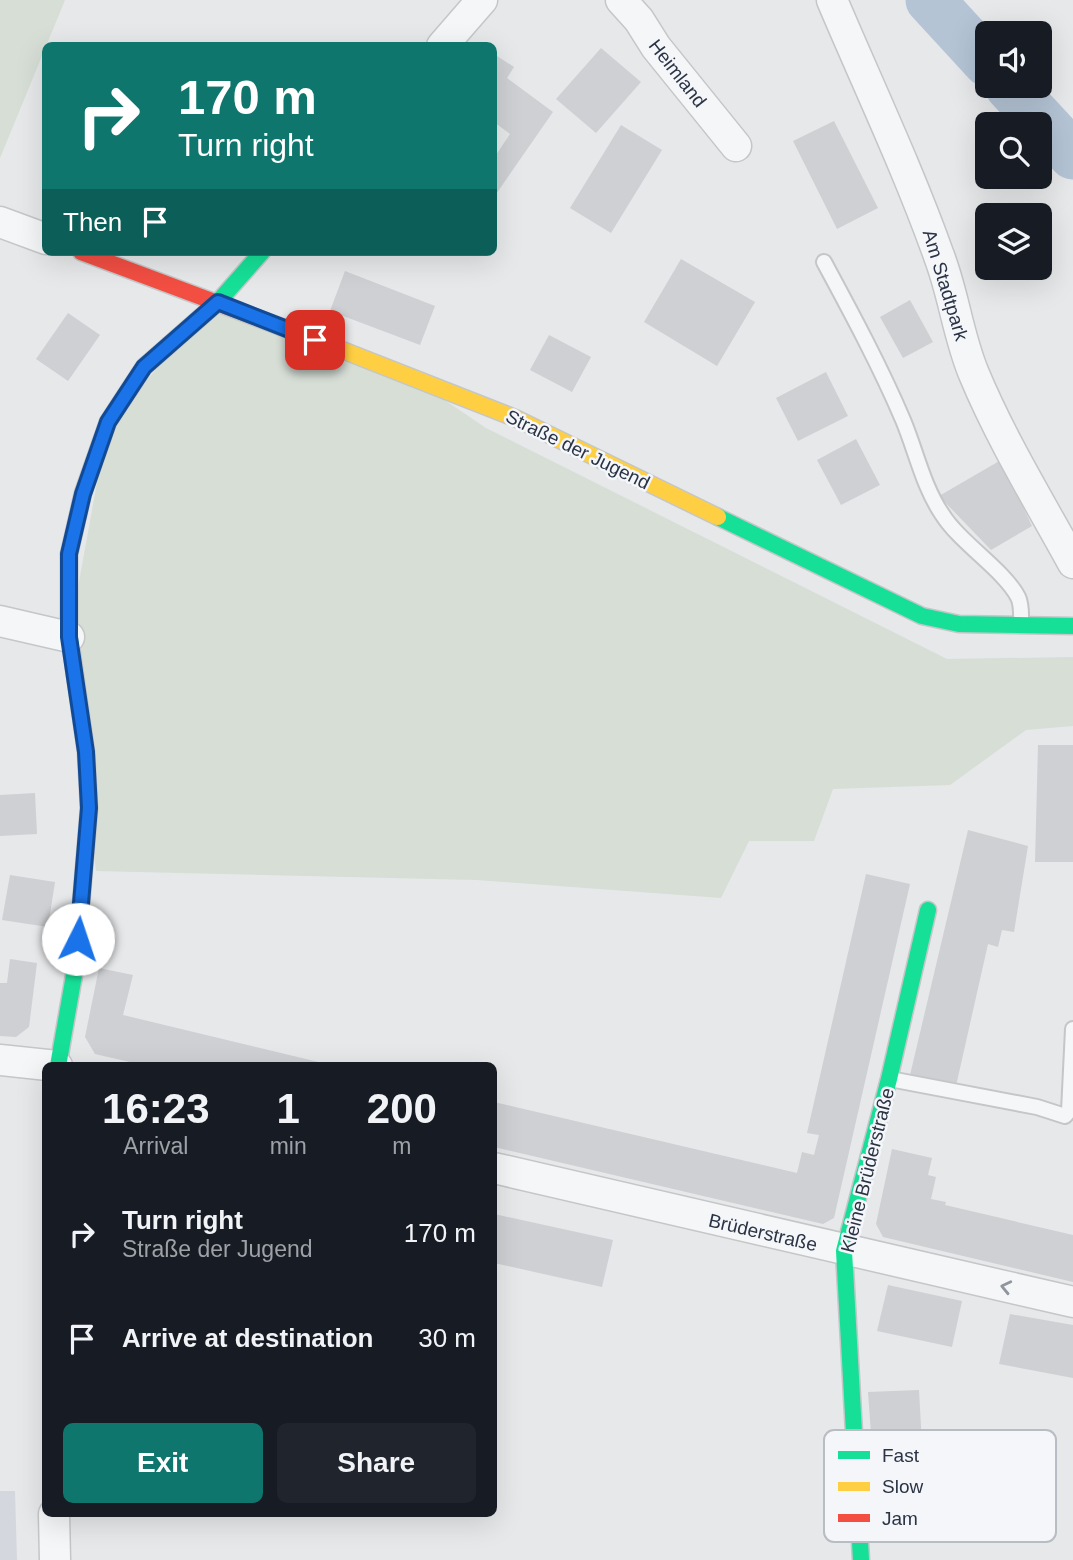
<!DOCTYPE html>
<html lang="en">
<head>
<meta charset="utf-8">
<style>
  :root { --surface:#171b24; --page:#20242c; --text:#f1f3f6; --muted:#9ea1a6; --accent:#0f766e }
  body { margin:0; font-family:Helvetica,sans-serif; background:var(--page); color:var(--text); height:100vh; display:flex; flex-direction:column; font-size:26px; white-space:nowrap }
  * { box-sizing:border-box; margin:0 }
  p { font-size:23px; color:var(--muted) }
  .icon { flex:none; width:38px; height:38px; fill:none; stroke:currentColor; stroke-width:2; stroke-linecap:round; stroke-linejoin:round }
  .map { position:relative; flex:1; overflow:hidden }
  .sheet { position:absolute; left:42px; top:1062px; width:455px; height:455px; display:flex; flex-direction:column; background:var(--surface); border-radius:10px; box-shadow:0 7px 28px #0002 }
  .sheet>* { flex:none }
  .hud { position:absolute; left:42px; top:42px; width:455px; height:214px; border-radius:10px; box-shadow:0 7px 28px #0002; background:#0f766e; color:#fff; overflow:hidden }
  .buttons { position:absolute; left:975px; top:21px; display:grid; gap:14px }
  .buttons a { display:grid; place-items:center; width:77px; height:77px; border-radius:10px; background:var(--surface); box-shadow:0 7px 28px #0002; font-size:35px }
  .pin { position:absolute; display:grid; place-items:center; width:60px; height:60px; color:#fff; margin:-30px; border-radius:14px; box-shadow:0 4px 10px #0006 }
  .me { position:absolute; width:77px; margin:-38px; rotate:4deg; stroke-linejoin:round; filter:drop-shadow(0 0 5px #0008) }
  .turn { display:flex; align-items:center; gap:24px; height:147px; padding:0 21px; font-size:32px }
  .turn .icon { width:91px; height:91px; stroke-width:2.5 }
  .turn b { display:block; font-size:49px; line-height:60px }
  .then { display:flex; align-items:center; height:66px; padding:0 21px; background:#0003; gap:14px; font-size:26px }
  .eta { display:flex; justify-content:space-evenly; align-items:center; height:119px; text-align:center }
  .eta b { font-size:42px; font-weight:600; line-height:49px }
  .button { display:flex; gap:14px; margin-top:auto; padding:14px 21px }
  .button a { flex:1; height:80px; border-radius:10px; background:var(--accent); color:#fff; font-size:28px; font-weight:600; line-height:80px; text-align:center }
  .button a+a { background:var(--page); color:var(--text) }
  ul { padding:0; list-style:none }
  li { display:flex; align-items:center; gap:21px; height:105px; padding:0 21px }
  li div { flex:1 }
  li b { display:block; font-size:26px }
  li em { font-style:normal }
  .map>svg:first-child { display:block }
  .built { fill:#d4d7dd }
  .green { fill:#d6ded6 }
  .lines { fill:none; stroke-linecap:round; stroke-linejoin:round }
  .river { stroke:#b4c4d5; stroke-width:49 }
  .building { fill:#ced0d3 }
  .lane-casing { stroke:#c4c6c8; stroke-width:18 }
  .street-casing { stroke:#c4c6c8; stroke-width:33 }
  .fast-casing { stroke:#c4c6c8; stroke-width:19 }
  .slow-casing { stroke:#c4c6c8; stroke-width:19 }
  .jam-casing { stroke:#c4c6c8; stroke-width:19 }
  .lane { stroke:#f5f6f7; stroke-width:14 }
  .street { stroke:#f5f6f7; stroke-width:30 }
  .fast { stroke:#16e098; stroke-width:16 }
  .slow { stroke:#ffcf43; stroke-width:16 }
  .jam { stroke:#f24e42; stroke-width:16 }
  .oneway { stroke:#90959e }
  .route-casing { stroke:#114b97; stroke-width:18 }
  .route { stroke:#1a73e8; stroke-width:12 }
  .labels { text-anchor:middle; stroke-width:5; stroke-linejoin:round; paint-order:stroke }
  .street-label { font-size:19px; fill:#2b3445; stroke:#f4f6f9 }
  .key { fill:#f4f6f9; stroke:#b8bcc3; stroke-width:2 }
  .key-label { font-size:19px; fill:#2b3445 }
</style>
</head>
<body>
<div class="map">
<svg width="1073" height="1560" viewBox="0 0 1073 1560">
  <rect width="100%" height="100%" fill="#e6e8ea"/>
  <path class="built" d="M0,1491h15l2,69h-17z"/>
  <g class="green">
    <path d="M0,0h65l-65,158z"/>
    <path d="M218,302l194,76 74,50 461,231 126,-2v69l-47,4 -76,55 -117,4 -19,52h-65l-28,57 -244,-18 -381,-9 -27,-234 39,-215z"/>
  </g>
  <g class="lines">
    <g class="river">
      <path d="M930,0l57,62"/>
      <path d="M1009,86l64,69"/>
    </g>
  </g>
  <g class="building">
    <path d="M601,48l40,34 -45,51 -40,-34z"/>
    <path d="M494,54l20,13 -7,11 46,34 -59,85v-39l16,-24 -16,-12z"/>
    <path d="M834,121l44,87 -41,21 -44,-88z"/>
    <path d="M621,125l41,25 -51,83 -41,-25z"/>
    <path d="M681,259l74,43 -38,64 -73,-44z"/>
    <path d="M345,271l90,35 -15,39 -90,-34z"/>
    <path d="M910,300l23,42 -30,16 -23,-41z"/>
    <path d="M68,313l32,22 -32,46 -32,-22z"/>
    <path d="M549,335l42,22 -19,35 -42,-22z"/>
    <path d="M826,372l22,44 -50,25 -22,-43z"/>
    <path d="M856,439l24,46 -39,20 -24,-45z"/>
    <path d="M1001,460l31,66 -41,24 -52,-54z"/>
    <path d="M1038,745h35v117h-38z"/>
    <path d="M35,793l2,41 -37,2v-41z"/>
    <path d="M968,830l60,16 -14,86 -12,-2 -4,17 -10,-3 -32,142 -46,-11z"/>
    <path d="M866,874l44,10 -76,334 -11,6 -329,-77v-45l303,71 5,-21 12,3 5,-20 -12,-2z"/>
    <path d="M10,875l45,7 -7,45 -46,-7z"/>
    <path d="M10,959l27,4 -8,64 -13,10 -16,-1v-53h7z"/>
    <path d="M99,968l34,7 -10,40 212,51h-188l-52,-12 -10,-17z"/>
    <path d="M892,1149l40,9 -4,17 8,2 -5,22 15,3 -1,3 128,30v47l-190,-45 -7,-13z"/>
    <path d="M494,1214l119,26 -11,47 -108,-24z"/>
    <path d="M888,1285l74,16 -10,46 -75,-16z"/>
    <path d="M1010,1314l63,11v53l-74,-14z"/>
    <path d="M919,1390l6,109 -49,5 -8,-112z"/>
  </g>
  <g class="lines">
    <g class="lane-casing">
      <g id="lane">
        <path d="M824,262c28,52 56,104 79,158 13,31 20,66 39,94 18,29 62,56 76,83 4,8 3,18 3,27"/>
        <path d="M890,1079l147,28 28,9 4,-5 4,-82"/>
      </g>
    </g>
    <g class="street-casing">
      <g id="street">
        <path d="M621,0l18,20 17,27 80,99"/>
        <path d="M832,0c36,85 76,169 107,256 15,39 19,80 35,118 27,65 65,127 99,189"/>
        <path d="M442,46l40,-46"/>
        <path d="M0,222l46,17"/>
        <path d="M0,621l69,16"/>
        <path d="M0,1060l57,6"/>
        <path d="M494,1168l579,134"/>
        <path d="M54,1514l1,46"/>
      </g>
    </g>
    <g class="fast-casing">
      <g id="fast">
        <path d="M169,345l49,-43 44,-50"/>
        <path d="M718,517l204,99 37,8 114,2"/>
        <path d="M58,1066l18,-102 13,-156 -3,-56 -17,-119"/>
        <path d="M861,1560l-17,-309 45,-172 39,-169"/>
      </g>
    </g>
    <g class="slow-casing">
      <g id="slow">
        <path d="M332,346l183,72 203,99"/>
        <path d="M69,633v-79l14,-61 25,-71 36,-55 25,-22"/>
      </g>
    </g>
    <g class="jam-casing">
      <path id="jam" d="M81,252l251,94"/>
    </g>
    <use href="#lane" class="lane"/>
    <use href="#street" class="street"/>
    <use href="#fast" class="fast"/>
    <use href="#slow" class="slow"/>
    <use href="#jam" class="jam"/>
  </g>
  <defs><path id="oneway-chevron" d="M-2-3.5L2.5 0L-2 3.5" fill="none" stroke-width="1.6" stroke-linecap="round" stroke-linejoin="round" transform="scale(1.75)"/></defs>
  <use class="oneway" href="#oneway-chevron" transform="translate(1006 1287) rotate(-167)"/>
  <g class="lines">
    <g class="route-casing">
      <path id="route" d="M78,939l11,-131 -3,-56 -17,-115v-83l14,-60 25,-72 36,-55 74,-65 97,38"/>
    </g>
    <use href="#route" class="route"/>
  </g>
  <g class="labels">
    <g class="street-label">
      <text transform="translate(678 73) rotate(52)" y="7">Heimland</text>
      <text transform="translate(946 285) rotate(73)" y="7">Am Stadtpark</text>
      <text transform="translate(578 449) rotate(26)" y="7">Straße der Jugend</text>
      <text transform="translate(867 1170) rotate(-76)" y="7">Kleine Brüderstraße</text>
      <text transform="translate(763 1232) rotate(13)" y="7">Brüderstraße</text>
    </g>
  </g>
  <rect x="824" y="1430" width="232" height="112" rx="10" class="key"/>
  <rect x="838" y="1451" width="32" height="8" fill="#16e098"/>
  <rect x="838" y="1482" width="32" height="9" fill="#ffcf43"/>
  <rect x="838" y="1514" width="32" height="8" fill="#f24e42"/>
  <g class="key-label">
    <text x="882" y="1462">Fast</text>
    <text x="882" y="1493">Slow</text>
    <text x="882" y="1525">Jam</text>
  </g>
</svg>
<div class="buttons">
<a><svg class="icon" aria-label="sound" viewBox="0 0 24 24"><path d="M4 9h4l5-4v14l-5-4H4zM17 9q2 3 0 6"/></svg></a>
<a><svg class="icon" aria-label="search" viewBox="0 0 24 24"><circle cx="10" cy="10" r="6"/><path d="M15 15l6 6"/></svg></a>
<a><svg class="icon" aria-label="layers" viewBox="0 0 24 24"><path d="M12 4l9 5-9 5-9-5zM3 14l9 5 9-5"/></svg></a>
</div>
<div class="pin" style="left:315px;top:340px;background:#d93025"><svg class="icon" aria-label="arrive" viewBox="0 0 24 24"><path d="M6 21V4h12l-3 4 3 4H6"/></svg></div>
<svg class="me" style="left:78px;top:939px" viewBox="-20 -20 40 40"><circle r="19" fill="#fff"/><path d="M0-13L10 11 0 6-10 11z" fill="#1a73e8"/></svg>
<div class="hud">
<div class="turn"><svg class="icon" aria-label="right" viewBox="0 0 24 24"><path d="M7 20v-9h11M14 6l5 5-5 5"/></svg><div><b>170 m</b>Turn right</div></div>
<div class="then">Then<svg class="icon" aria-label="arrive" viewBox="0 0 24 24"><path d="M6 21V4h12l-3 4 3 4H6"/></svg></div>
</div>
<section class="sheet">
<div class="eta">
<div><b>16:23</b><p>Arrival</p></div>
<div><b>1</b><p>min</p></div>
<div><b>200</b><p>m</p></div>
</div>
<ul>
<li><svg class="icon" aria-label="right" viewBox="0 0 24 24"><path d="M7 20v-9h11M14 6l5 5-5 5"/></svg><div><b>Turn right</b><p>Straße der Jugend</p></div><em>170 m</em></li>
<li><svg class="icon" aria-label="arrive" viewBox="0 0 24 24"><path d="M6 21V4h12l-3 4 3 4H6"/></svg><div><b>Arrive at destination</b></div><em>30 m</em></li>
</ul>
<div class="button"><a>Exit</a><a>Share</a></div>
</section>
</div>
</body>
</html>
